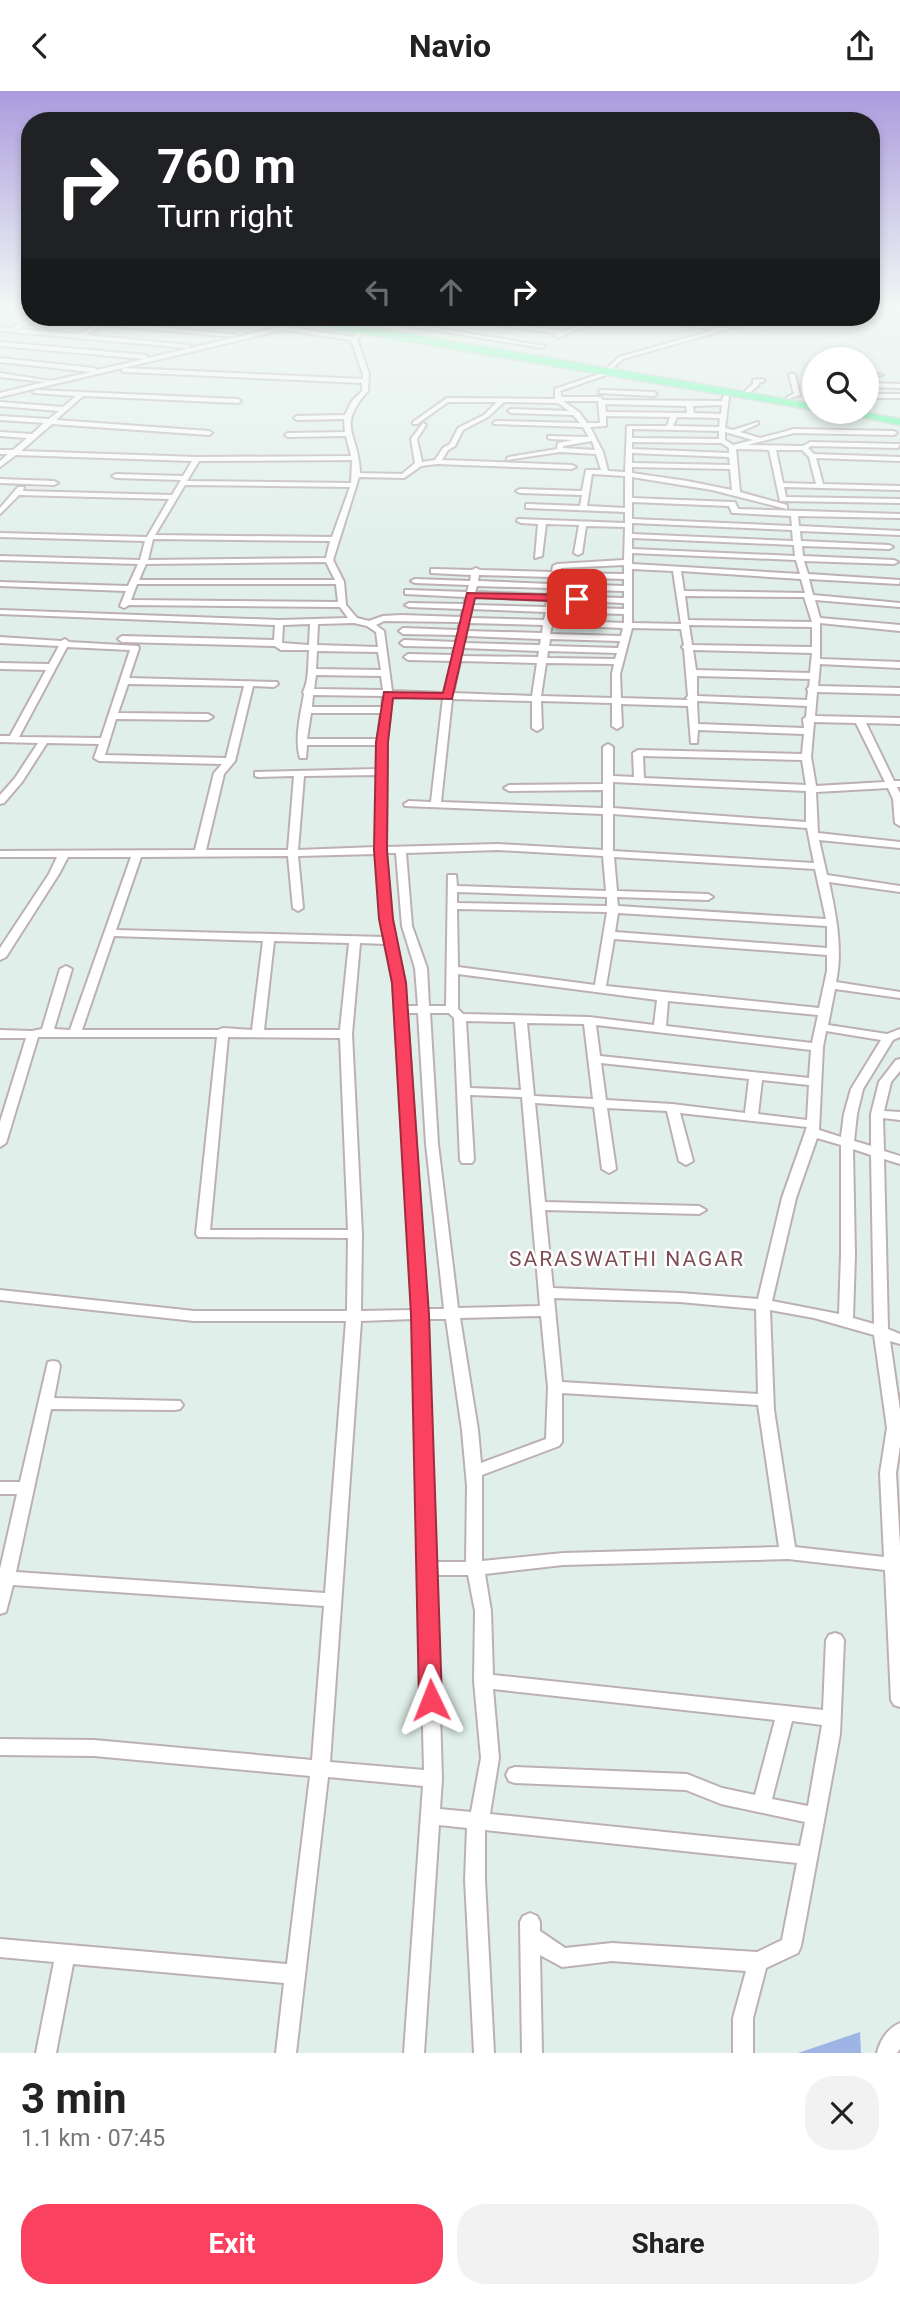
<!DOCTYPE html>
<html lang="en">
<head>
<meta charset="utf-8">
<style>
  :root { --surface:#fff; --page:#f2f2f2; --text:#222; --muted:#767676; --accent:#fa4260 }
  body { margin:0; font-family:Roboto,sans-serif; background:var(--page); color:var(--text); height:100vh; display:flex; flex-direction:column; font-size:26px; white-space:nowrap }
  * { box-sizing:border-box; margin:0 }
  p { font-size:23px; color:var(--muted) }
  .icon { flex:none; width:38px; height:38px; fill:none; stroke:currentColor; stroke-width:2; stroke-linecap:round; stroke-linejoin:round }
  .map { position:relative; height:1962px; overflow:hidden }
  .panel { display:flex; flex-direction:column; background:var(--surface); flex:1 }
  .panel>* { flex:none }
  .banner { position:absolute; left:21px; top:21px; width:859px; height:214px; border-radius:28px; box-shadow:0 4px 10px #0003; background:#202124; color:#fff; overflow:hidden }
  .tools { position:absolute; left:802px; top:256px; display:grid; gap:14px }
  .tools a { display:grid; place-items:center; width:77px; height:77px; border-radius:50%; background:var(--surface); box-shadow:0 4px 10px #0003; font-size:35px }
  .pin { position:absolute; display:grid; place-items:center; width:60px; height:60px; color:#fff; margin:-30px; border-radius:14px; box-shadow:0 4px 10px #0006 }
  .me { position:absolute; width:77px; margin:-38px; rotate:358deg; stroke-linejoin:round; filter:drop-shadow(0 0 5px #0008) }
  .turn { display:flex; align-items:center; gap:24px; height:147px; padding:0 21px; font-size:32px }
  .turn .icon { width:91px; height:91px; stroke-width:2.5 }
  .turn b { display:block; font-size:49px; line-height:60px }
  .lanes { display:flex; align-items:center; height:66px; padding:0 21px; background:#0003; justify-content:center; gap:35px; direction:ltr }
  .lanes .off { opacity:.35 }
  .round { display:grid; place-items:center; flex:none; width:74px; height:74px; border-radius:28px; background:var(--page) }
  .overview { display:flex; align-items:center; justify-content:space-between; height:119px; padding:0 21px }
  h1 { font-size:42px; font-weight:700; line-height:52px }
  .button { display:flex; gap:14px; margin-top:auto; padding:14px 21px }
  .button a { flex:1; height:80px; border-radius:28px; background:var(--accent); color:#fff; font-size:28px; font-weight:700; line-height:80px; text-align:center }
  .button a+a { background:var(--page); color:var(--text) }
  header { display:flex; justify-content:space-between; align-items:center; height:91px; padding:0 21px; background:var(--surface); font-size:32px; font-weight:700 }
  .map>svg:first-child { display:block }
  .green { fill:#9eb4e4 }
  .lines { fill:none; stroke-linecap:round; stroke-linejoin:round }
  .street-casing { stroke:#bdb0b2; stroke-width:4 }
  .highway-casing { stroke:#cdcdcd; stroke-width:3 }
  .street { fill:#fff; fill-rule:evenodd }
  .highway { fill:#5cfea6; fill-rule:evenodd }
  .route { fill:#fa4260; stroke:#a22b3e; stroke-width:2 }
  .labels { text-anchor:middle; stroke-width:5; stroke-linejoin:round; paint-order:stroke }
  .neighbourhood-label { font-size:21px; letter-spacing:2px; fill:#7f4d55; stroke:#fff }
</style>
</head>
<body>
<header><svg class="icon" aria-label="back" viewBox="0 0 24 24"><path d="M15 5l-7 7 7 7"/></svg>Navio<svg class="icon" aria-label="share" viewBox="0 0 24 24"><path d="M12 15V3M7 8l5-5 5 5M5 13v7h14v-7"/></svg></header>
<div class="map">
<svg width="900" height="1962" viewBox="0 0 900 1962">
  <rect width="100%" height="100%" fill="#e0efe9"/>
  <path class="green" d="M860,1941l1,21h-63z"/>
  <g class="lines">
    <g class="street-casing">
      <g id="street">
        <path d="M33,226h7l-22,12 61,5 23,-13 134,14 -3,2 -130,-12 -17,10 104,10 -2,3 -188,-17v-4l11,1z"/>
        <path d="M342,226c10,-1 22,1 28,9l-13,13 12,35 -1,17c-33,37 -9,41 -8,82l42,1 13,-11 -4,-24 12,-16 3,2 -9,14 5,23 13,-2 8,-12 7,-4 8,-16 26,-13 13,-13h-49l-31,22h-4v-2l34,-24 108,1v-10l47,-16 17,-16 95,-27 -77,-13c28,0 54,9 81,11 17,2 35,-12 53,-11l-148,42 -17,16 -46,16 2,6h39l2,3 119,1 1,-4 3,-2 3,2 -4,31 8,2 25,-8v2l-18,8 20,6 34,-9 100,2 3,2 -3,2 -100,-2 -47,12 56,1 7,-4 90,2 -2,4 -87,-2 -3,2 6,6 86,3v4l-84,-3 7,26 77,2v4l-116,-3 2,10 114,2v4l-120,-2 -11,-51 -33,-1 4,43 47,13v4l-75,-19 -80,-13v21l100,4h3l3,7 162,5v4l-102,-2 1,10 101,5v4l-100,-4 1,10 88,4 4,2 -4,2 -87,-3 1,10 91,4 4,2 -4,2 -90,-3 4,13 92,6 -1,4 -90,-5 4,16 87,8v4l-85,-7 5,18 80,7v6l-80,-8v36l80,3v6l-80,-4 -2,22 82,2v6l-83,-2 -2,24 85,2v6l-34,-1 28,58h6v6h-3l3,6v33l-5,-3 -2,-24 -5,-11 -72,4 2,41 82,9v6l-81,-8 8,35 73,11v6l-71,-10c7,33 14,67 7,100l64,10v6l-65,-9 -7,36 59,9 13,-5v8l-7,3 -30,49 -6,25 -3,27 17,5v-32l8,-32 17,-22 4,-1v12l-9,11 -7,29 16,1v8l-17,-2 1,33 16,5v8l-16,-5 4,170 12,5v10l-10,-3 10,69v36l-4,27 4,73v161l-6,-2 -3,-5 -6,-130 -97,-11 -225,6 -78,9 6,37 2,64 330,35 3,-70 3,-5 6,-2 6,2 3,5 -4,94 -39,212 -3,7 -32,15 -13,50v35h-20v-35l13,-47 -134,-10 -50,6 -22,-12 2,98h-20l-2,-131 3,-6 7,-3 7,3 3,6v9l25,17 47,-5 145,9 25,-12 15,-77 -312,-33v50l9,173h-20l-9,-173 2,-52 -28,-3 -15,228h-20l19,-267 -95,-9 -32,276h-20l8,-70 -211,-19 -17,89h-20l18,-91 -54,-5v-18l287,25 23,-188 -216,-20 -94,-1v-16l94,1 218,20 12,-154 -311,-21 -7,27 -6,2v-45l17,-75h-17v-12h20l28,-120 5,-1 5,1 2,4 -6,32 126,3 3,4 -3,4 -5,1 -124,-1 -35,163 309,21 21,-272h-152l-194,-21v-10l194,21h153l1,-73 -150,-1 -2,-3 21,-197h-179l-32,106 -6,4v-25l26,-84h-26v-8l32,1 10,-2 18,-60 6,-3 6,3 -18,60 16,1 61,-173h-63l-9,17 -53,83 -6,3v-12l49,-74 8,-17h-57v-6l195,-1 19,-77 8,-9 -123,-3 -5,-3 5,-14 -52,-1 -25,39 -18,21 -4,1v-9l15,-17 23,-35 -38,-1v-6h10l36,-66 -46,-1v-6l49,1 10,-18 -59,-3v-6l61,4 4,-2 4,3 69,4 1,2 -10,30 148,4 1,2 -4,3 -21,-1 -18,75 -11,13 -18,76h82l6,-74 -36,1 -3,-1v-4l122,-3v-24h-70l-1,13h-6c-6,-20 1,-45 4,-64l-1,-2c6,-11 5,-28 6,-42h-28l-6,-4 -153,-4 -4,-3 4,-3 152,4 1,-15 -275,-11v-4l279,10 69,-2 -8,-11 -211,-2 -5,3 -4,-2 6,-15 -126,-5v-4l128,4 10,-22 -138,-4v-4l140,4 5,-19 -145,-4v-4l147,4 22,-38 -150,-4 -19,19v-6l18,-21h6l-1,4 149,4 9,-15 -65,-2 -4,-2 4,-2 67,2 9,-15 -176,-6 -16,12v-6l8,-7h-8v-4h13l14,-12 -27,-2v-4l32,2 12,-11 -44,-3v-4l49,3 10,-8 -59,-5v-4l63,5 13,-11 -42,-3 -1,-1 3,-2 202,9 3,2 -3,2 -155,-7 -27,24 153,11 3,2 -3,2 -157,-11 -31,27 176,6 154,-1 -5,-20 -58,1 -3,-2 3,-2 57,-1 -1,-13 -47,1 -3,-2 3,-2 48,-1 7,-14 10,-10v-8l-238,-11 -3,-2 3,-2 239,11v-5l-12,-34 -68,-10 -283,67v-4l45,-11 -45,-5v-4l51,8 40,-9 -91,-10v-4l94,10 3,2 48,-11 -145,-13v-4l146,13 2,3 135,-32 70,11 11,-11 -2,-3zM563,310h35l2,22h-13l-8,-11zM504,311l54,1 11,8 -58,-2 -3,2 3,2 62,2 7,8 -84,-2 -3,2 1,1 89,3 6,10 -41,-1v2l2,1 23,1 -15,3 -1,6 -48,8 -2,1v2l53,-8 36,2 5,16h-15l-4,21 -62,-2 -4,2 4,2 62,2 -2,11 -51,-2h-3v4l99,4v11l-107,-4 -1,2 4,2 17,1 -3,34 7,-2 4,-32 33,1 -5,28 4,2 4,-2 4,-27 39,1 -1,33 -67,4 -4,2 -1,6 -72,-2 -4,-2 -4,2 -38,-1h-3v4l40,2 -1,6 -55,-2 -4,2 4,2 54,2 -2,7 -59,-2h-3v4l61,3 -2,7 -55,-1 -4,2 4,2 54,2 -2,8 -60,-2 -18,1 -14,5 -12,-3 -11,-13 -2,-23 -11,-22 26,-83 45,1 17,-12 16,-2 135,5 4,-2 -4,-2 -130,-5 6,-10 7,-4 8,-16 25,-13zM605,313l81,2 1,7 -81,-1zM722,314l-1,9 -27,-1 -1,-7zM606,325l64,1 -3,9h-40l-2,46 -17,-1 -5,-19 -13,-25 16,-1zM677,326l43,1 -1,9 -46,-1zM632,338l87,2v8l-87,-1zM725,341l28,8 -20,5 -8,-5zM592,350l3,9 -32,-2v-2zM632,351l89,1 8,5v5l-97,-4zM776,359h26l7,7 7,27 -33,-1zM632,362l97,4 1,8 -98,-2zM352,369l-1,23 -164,-2 12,-20zM632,376l98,2 2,21 -45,-9 -55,-8zM592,383l33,2v32l-38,-2zM185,394l165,2 -18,50 -177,-2zM632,411l97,4 3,7h3l56,3 1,10 -160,-7zM632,432l160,7 1,11 -161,-7zM632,447l162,7 1,11 -163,-7zM153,448l177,2 -4,17 -178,2zM632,462l164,7 4,14 -168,-10zM326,471l9,18h-196l7,-16zM624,474v9l-64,-1 1,-5zM632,478l41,2 8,53 -49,-1zM681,480l120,8 4,14 -121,-2zM479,484l72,2 -1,7 -72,-3zM559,486l65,2v7l-66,-2zM137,493h199l2,18 -207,-2zM477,495l72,2 -1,7 -73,-3zM557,498l67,2v7l-68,-2zM685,505l119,1 8,25 -124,-2zM474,506l73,3 -1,7 -74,-2zM556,509l68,3v6l-69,-2zM471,518l75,3 -2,8 -74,-2zM554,521l70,2v9l-71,-3zM384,530l76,1 -2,8 -55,-2 -4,3 4,3 54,1 -1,7 -52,-2 -4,3 4,3 50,1 -1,8 -45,-1 -4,3 4,3 44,1 -8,32 -52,-2 -8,-60 -8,-6zM354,532l13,3 9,6 2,15 -61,-2 1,-21zM468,532l75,2 -1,8 -75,-2zM310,533l-1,21 -27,-2 1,-18zM552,534l71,3 -2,8 -71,-2zM689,534l123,2v20l-120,-2zM632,537l49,1 3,16 -2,2 2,2 4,47 -2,2 2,2 -67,-2 -1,-24zM466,545l75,3 -1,6 -76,-2zM550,548l70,2 -2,7 -69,-2zM67,556l63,3 -29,88 -82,-1zM463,557l76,3 -1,6 -77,-1zM693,559l119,3 -2,20 -114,-3zM317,560l61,1 3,18 -65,-1zM548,560l69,2 -2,6 -68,-1zM460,570l77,2 -5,33 -79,-3zM546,572l68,1 -2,10v24l-71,-2zM316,584l65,1 2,14 -69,-1zM697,585l113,3 -1,8 -2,2 1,2 -1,9 -110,-4zM128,593l116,2 -18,72 -121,-3 11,-36 92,1 5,-3 -5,-3 -90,-1zM313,604l70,1 -1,11h-70zM392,606l51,1 -12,104 -22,-1 -5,3 1,2 198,8v36l-105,-6 -112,3 1,-105zM452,608l80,2v27l5,3 5,-3 -1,-27 71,2v23l5,3 5,-3 -1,-22 67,2 3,37h6l1,-13 106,4 -2,20 -164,-4 -5,3 1,24 -21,-1v-29l-5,-3 -5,3v37l-94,1 -5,3 5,3 94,-1v18l-162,-6zM697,610l110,5 -1,11 -3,2 1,9 -106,-4zM311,622h70l-3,26h-71zM814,631l42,1 29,59 -69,4 -5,-29zM643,665l159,4 4,25 -162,-7zM377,684l-1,72 -78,3 6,-74zM613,691l193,9v31l-193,-14zM613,723l194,14 7,35 -201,-12zM498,759l105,6 3,35 -149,-5 -1,-11h-8l-2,131h-17l-2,-38 -15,-42 -6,-73zM386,762h10l6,73 13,42 3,38h-12l-1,-23 -14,-64zM376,763l5,65 3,18 -268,-7 25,-73 147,-1 5,52 5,3 5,-3 -5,-52zM614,766l201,12 11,50 -208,-13 -1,-9 91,3 5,-3 -5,-3 -91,-3zM457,801l150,5v9l-150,-3zM457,818l150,3 -12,73 -137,-18zM618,822l209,13v22l-212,-16zM114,845l149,5 -11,89 -29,-2 -5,2h-136zM614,848l213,16v16l-8,37 -213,-22zM274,850l75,2 -9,87h-76zM360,852l26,1 7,39 20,327 -52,1 1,-77 -10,-200zM458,883l199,26 -3,25 -65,-8 -126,-3 -5,-5zM668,910l150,14 -6,28 -146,-17zM407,922h11l8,131 18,165h-17zM430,922h19l5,5 6,142 2,3h10l2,-3 -4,-65 52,2 18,209 -82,2 -20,-164zM466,930l49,1 6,68 -51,-2zM527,932l57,1 9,75 -59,-3zM596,934l215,25 -2,28 -209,-22zM826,940l55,9 -30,49 -7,25 -3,23 -22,-7 4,-83zM228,946l112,1 8,192h-138zM601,972l148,16 -4,34 -73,-9 -66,-4zM762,989l47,5 -2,35 -49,-6zM535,1012l59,4 8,62 7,4 7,-4 -9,-61 60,3 12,50 7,4 7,-4 -13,-48 127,14 -25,71 -24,101 -78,-6 -127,-5 -8,-78 154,4 7,-4 -7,-4 -154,-4zM817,1047l24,7v110l-2,59 -67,-13 24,-103zM853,1058l18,6 3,169 -21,-6 2,-63zM554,1207l126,4 76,7 2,85 -196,-12zM770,1219l44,8 60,17 13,93 -7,45 4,84 -89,-10 -21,-137zM541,1225l7,71 -2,52 -65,24 -3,-33 -18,-112zM413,1228l11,451 -94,-8 31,-441zM427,1228h19l16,111 5,56 -1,76h-31zM562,1302l196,12 21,142 -216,6 -81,8v-86l77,-29 3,-4zM436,1484h32l7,36 -1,70 7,77 -10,54 -31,-3 2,-30zM493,1598l282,31 -20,75 -33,-7 -35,-14 -172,-7 -6,2 -3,6 3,6 6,2 171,7 35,14 84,18 -5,24 -310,-32 9,-56zM792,1630l30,4 -14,81 -36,-7z"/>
        <path d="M356,226h12l177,29 -3,2z"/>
        <path d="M450,226h13l101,14 19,-8 -37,-6 42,4 10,-4h7l-47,21 -3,-2 3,-2z"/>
        <path d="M792,282l3,2 5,20 -13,4v-2l7,-3 -5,-19z"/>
        <path d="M866,282l17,2 -17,2z"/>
        <path d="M753,289l9,-1 3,2 -6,2 -1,3 -8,6h-4v-2l7,-6z"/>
        <path d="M866,292l34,1v4l-34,-1z"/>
        <path d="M601,299l53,2 3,2 -3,2 -55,-3v-2z"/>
        <rect x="866" y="303" width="34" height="4"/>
        <path d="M0,388l54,2 4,2 -4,2 -54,-2z"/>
        <path d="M900,1932v26l-3,4h-20c3,-13 11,-25 23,-30z"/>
      </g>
    </g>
    <g class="highway-casing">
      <g id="highway">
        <path d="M263,226h25l100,13 426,74v6z"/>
        <path d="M833,320h26l41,8v6z"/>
      </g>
    </g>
    <use href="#street" class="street"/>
    <use href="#highway" class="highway"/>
  </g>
  <linearGradient id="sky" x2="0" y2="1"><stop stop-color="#ab9bdd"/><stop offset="0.44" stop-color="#f1f8f5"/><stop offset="1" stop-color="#f1f8f5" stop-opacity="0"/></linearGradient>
  <rect width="900" height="489" fill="url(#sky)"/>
  <path class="route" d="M467,502l110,2 6,4 -6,3 -102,-4 -23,101 -59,-1 -5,44 -1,108 6,69 13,64 23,332 13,385 -3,7 -8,3 -8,-3 -4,-7 -8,-385 -19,-332 -13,-64 -5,-69 2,-108 8,-50 59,1z"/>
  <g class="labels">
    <g class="neighbourhood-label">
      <text x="627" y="1175">SARASWATHI NAGAR</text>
    </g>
  </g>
</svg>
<div class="tools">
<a><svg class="icon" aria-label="search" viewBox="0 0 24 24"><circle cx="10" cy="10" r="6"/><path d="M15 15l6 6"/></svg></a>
</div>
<div class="pin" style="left:577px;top:508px;background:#d93025"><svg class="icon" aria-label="arrive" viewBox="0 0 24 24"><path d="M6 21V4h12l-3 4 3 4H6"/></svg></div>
<svg class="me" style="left:431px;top:1609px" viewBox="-20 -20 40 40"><path d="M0-17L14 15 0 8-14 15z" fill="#fa4260" stroke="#fff" stroke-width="4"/></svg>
<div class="banner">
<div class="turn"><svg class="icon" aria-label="right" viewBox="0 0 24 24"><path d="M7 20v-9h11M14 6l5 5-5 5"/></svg><div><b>760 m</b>Turn right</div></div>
<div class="lanes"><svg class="icon off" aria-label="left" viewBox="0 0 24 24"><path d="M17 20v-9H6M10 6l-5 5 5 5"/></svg><svg class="icon off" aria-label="ahead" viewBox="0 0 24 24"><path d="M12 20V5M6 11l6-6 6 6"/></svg><svg class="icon" aria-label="right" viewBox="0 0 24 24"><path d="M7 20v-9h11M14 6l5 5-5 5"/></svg></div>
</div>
</div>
<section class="panel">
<div class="overview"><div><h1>3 min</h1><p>1.1 km · 07:45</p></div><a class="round"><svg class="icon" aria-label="close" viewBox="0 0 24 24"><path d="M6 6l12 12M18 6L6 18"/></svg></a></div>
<div class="button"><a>Exit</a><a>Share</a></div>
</section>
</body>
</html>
